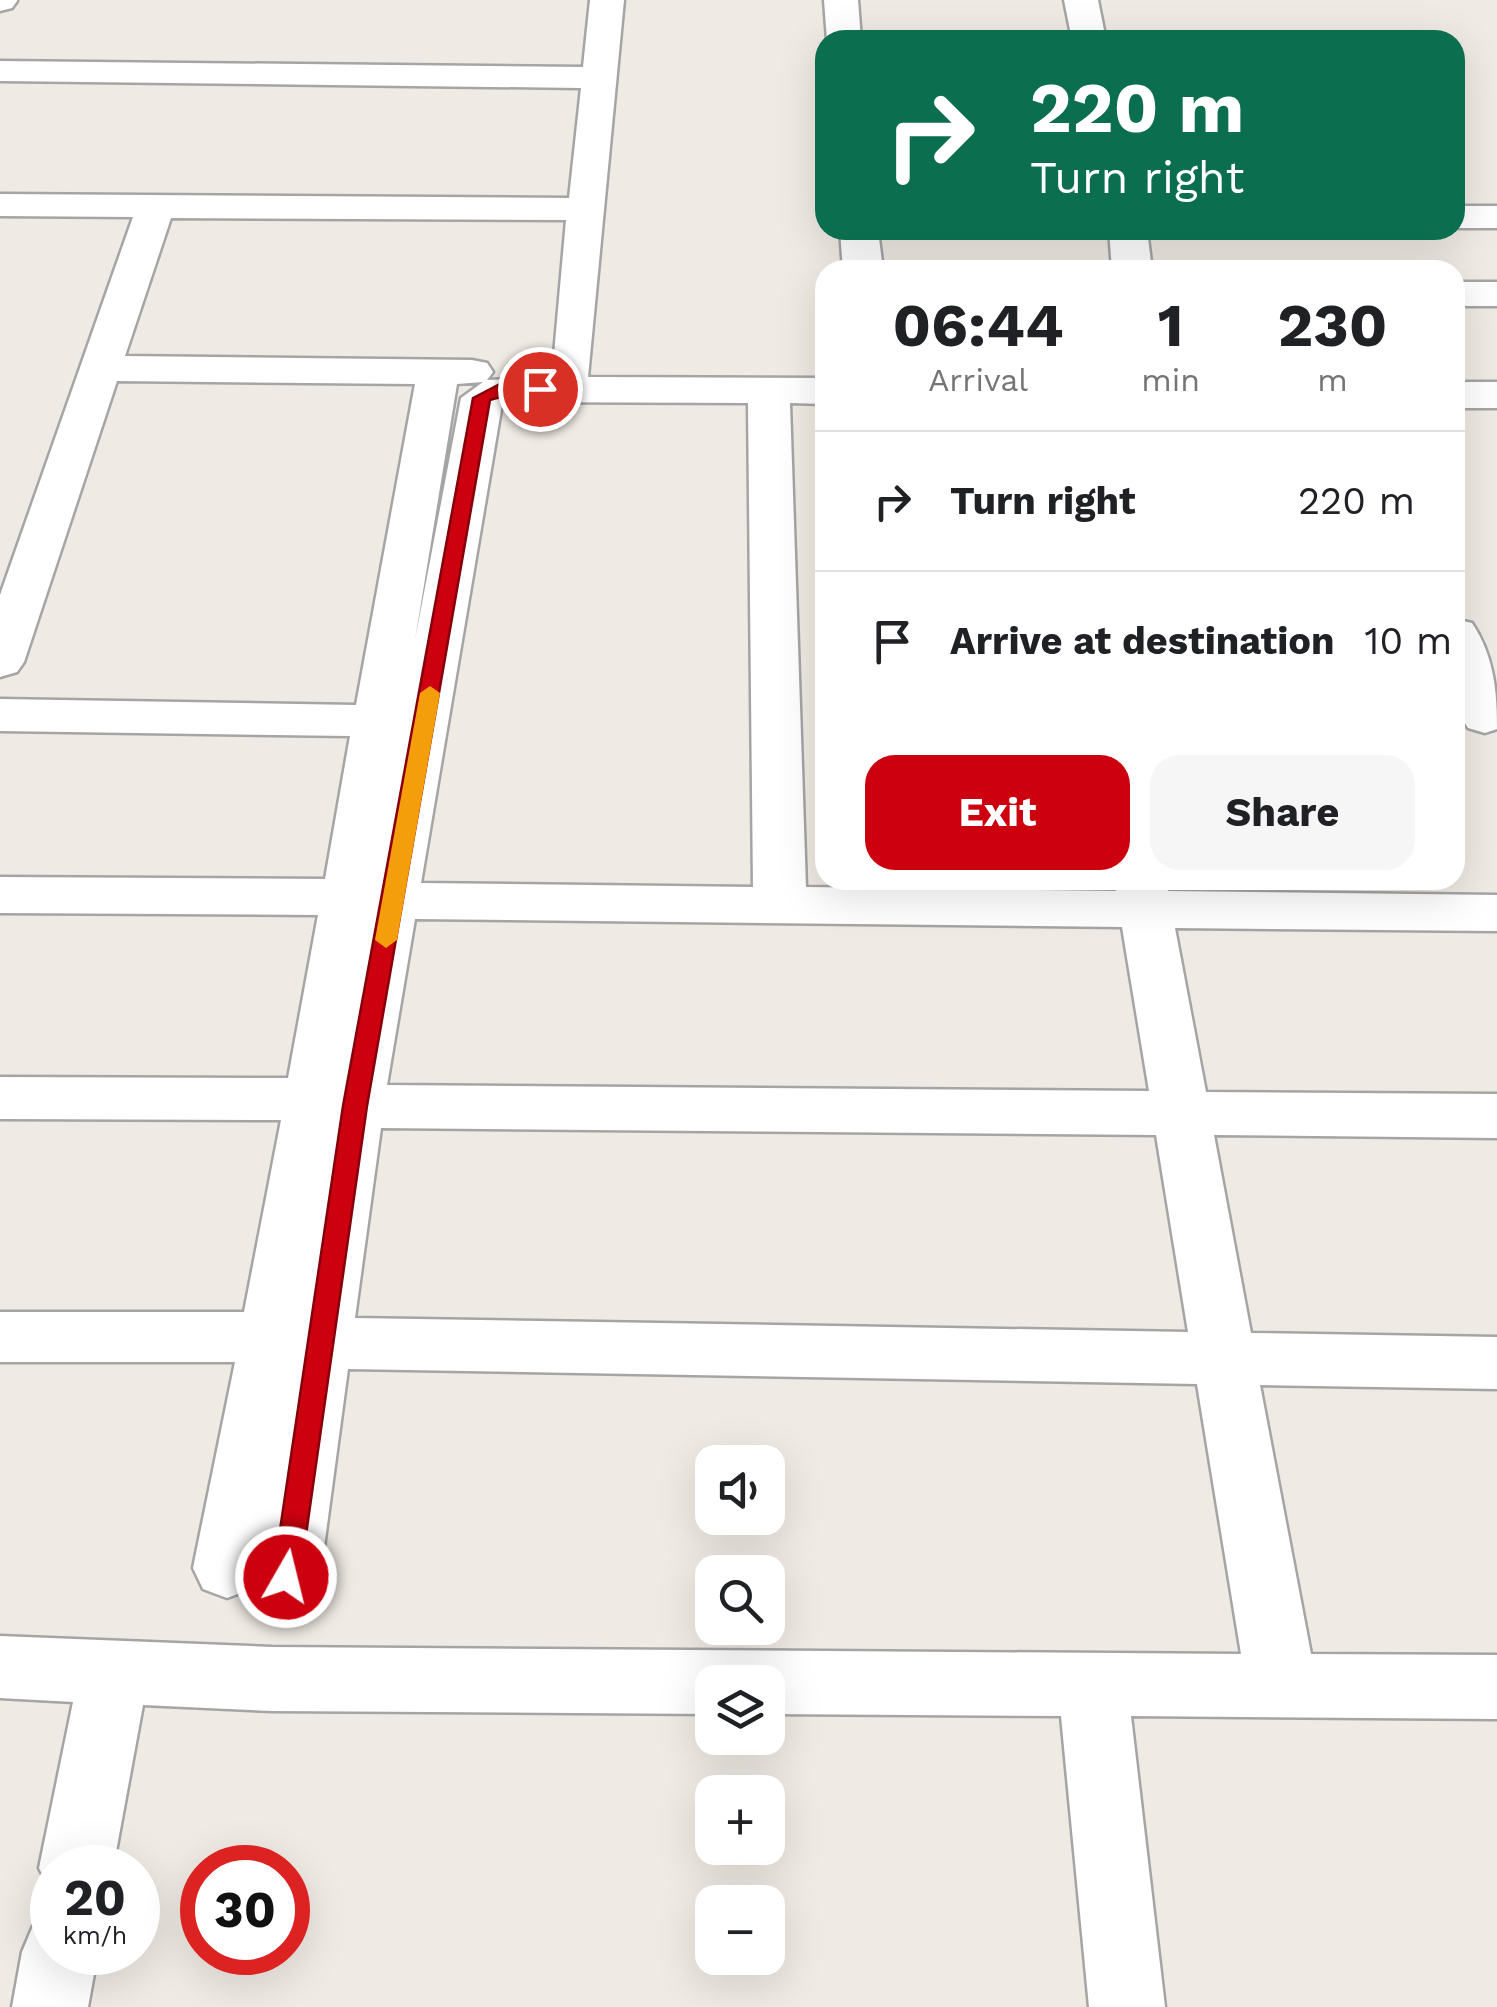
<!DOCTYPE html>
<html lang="en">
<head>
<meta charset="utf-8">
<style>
  :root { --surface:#fff; --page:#f6f6f6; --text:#202124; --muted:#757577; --line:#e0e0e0; --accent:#cc000f }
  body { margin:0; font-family:"Work Sans",sans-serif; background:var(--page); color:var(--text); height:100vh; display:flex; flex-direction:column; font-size:38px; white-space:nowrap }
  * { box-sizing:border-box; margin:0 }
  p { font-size:32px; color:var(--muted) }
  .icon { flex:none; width:55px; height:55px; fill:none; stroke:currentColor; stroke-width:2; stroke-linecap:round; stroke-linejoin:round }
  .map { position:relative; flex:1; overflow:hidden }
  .drawer { position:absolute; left:815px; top:260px; width:650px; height:630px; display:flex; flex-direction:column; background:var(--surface); border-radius:30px; box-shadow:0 10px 40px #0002 }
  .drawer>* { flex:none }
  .banner { position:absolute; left:815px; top:30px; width:650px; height:210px; border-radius:30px; box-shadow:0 10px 40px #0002; background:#0b6e4f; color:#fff; overflow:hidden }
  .tools { position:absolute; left:695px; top:1445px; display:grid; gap:20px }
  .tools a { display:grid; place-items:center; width:90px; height:90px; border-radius:20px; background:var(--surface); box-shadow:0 10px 40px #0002; font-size:50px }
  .speed { position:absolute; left:30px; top:1845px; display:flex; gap:20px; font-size:50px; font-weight:700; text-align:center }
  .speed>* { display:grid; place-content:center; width:130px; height:130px; border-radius:50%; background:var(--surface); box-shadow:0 10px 40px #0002; line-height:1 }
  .speed small { font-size:25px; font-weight:400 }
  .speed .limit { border:15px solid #d22; background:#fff; color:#111 }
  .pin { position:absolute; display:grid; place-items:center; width:85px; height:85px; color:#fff; margin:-42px; border:5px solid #fff; border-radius:50%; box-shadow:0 2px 10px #0007 }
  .me { position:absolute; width:110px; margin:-55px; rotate:8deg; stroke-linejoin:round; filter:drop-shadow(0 0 8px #0008) }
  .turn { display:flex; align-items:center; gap:35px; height:210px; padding:0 50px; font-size:45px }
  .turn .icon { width:130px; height:130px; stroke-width:2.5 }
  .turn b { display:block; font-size:70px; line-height:85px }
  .eta { display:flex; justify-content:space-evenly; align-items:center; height:170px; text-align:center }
  .eta b { font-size:60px; font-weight:700; line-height:70px }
  .primary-button { display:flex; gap:20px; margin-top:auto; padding:20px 50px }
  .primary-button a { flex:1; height:115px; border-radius:30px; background:var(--accent); color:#fff; font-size:40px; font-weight:700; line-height:115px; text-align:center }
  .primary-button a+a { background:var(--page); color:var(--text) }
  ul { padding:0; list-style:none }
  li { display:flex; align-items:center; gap:30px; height:140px; padding:0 50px; border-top:2px solid var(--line) }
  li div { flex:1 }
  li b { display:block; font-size:38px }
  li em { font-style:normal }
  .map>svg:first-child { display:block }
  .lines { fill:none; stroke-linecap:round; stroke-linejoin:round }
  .minor-casing { stroke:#a5a5a5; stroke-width:5 }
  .minor { fill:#fff; fill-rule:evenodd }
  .route { fill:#cc000f; stroke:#85000a; stroke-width:2.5 }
  .slow { fill:#f59e0b }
</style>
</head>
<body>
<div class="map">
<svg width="1497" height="2007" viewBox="0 0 1497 2007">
  <rect width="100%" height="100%" fill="#efeae3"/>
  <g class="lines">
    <g class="minor-casing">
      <g id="minor">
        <path d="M0,0h17v1l-5,7 -12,3z"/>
        <path d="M590,0h34l-36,377 237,1v26l-35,-1 16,484 310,4 -2,-11h52l2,11 329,4v36l-322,-3 31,164 291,2v44l-283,-3 37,198 246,4v52l-237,-4 51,269 186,1v64l-366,-3 34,291h-76l-28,-291 -293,-2v-32h-56v32l-440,-3 -129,-6 -30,163h-61v26l-13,-26 34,-166 -73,-4v-62l272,11 969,7 -44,-270 -849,-15 -28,208 -10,21 -24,9 -24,-9 -8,-17 -3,8 -24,9 -24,-9 -10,-21 42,-206h-235v-50h244l37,-192 -281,-1v-42l288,1 30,-163 -318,-2v-36l325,2 25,-143 -350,-5v-32l356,6 59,-321 -298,-3 -93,281 -7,10 -17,5v-82l133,-378 -133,-1v-22l569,4 12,-110 -581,-7v-20l583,6zM171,218l395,2 -14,157 -65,3 6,-8 -6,-9 -15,-3 -347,-4zM483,382l-22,16 -46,242 42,-256zM508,402l240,1 5,484 -332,-4 81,-479zM415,919l707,8 27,164 -762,-6zM381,1128l775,7 32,197 -833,-14z"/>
        <path d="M824,0h34l3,40h-34z"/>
        <path d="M1064,0h34l8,40h-34z"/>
        <rect x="1455" y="206" width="42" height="22"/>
        <path d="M840,230h38l5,40h-40z"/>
        <path d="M1109,230h38l5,40h-40z"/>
        <rect x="1455" y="282" width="42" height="24"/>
        <rect x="1455" y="382" width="42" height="26"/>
        <path d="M1455,619l17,4c22,33 25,68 25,106l-12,4 -17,-5c-21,-31 -13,-73 -13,-109z"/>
        <path d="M52,1918v34h46l-10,55h-76l10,-55 11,-26z"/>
      </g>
    </g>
    <use href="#minor" class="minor"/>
  </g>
  <path class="route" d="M502,383l38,1 8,5c-15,11 -39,3 -58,11l-123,706 -67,471 -4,9 -10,4 -9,-4 -4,-9 70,-471 130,-708z"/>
  <path class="slow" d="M430,686l10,7 -43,247 -11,8 -11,-8 45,-247z"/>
</svg>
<div class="tools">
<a><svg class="icon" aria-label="sound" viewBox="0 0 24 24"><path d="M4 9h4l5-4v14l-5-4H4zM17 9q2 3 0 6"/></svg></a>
<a><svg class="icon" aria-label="search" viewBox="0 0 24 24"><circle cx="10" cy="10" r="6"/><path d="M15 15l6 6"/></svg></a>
<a><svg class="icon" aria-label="layers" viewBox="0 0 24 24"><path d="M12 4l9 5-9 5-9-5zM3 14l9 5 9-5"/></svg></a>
<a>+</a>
<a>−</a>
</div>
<div class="speed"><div>20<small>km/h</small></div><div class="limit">30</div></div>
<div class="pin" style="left:540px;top:389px;background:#d93025"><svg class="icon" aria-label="arrive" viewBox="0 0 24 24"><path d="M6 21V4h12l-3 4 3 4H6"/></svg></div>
<svg class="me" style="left:286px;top:1577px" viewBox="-20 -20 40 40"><circle r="17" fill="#cc000f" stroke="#fff" stroke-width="3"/><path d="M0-11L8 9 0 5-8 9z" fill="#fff"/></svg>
<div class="banner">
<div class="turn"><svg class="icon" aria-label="right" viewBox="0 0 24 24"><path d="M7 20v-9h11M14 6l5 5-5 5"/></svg><div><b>220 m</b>Turn right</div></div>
</div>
<section class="drawer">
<div class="eta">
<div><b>06:44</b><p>Arrival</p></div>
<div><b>1</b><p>min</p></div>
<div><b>230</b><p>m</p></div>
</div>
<ul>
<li><svg class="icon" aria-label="right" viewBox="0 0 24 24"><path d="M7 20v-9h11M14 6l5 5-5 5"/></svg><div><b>Turn right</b></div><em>220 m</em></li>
<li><svg class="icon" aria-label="arrive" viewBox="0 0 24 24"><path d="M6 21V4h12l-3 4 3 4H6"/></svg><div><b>Arrive at destination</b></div><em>10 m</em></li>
</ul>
<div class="primary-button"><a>Exit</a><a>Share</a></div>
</section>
</div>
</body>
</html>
